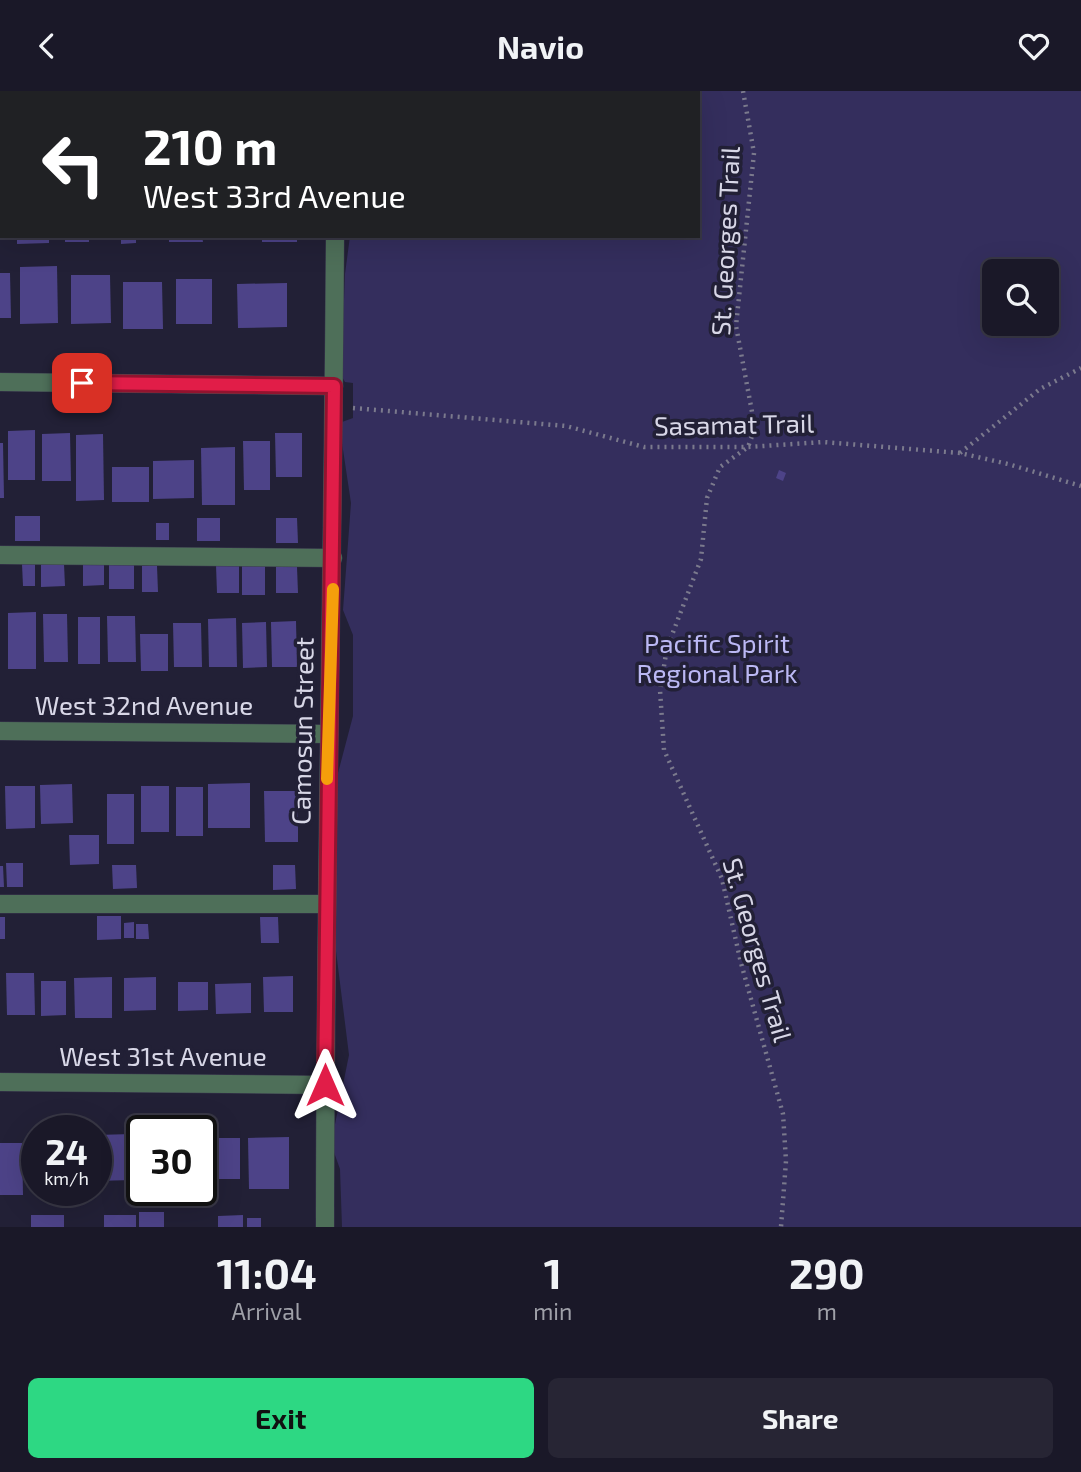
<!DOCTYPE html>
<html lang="en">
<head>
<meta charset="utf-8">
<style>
  :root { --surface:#1a1828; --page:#272534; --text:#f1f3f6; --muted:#9fa0a8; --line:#383745; --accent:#2dd883 }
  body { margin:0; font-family:"Exo 2",sans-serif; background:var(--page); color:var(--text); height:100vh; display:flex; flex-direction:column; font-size:26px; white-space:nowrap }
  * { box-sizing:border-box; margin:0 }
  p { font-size:23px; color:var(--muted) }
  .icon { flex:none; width:38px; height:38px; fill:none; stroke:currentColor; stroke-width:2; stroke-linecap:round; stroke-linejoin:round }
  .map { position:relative; height:1136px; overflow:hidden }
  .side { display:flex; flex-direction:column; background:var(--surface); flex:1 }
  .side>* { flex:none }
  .hud { position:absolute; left:0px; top:0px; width:700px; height:147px; box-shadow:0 7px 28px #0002,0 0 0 2px var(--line); background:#202124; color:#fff; overflow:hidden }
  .controls { position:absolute; left:982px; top:168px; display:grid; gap:14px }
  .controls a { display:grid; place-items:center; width:77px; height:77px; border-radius:10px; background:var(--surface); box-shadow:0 7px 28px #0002,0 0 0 2px var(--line); font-size:35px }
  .speed { position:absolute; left:21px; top:1024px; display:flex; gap:14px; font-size:35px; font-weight:700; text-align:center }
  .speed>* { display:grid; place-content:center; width:91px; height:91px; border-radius:50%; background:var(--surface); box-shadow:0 7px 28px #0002,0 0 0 2px var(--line); line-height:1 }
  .speed small { font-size:18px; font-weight:400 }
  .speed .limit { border:4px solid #111; border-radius:10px; background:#fff; color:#111 }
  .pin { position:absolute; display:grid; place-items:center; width:60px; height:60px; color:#fff; margin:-30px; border-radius:14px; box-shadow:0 4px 10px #0006 }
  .me { position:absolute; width:77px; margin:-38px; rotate:0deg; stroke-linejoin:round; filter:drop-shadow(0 0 5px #0008) }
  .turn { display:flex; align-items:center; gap:24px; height:147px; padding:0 28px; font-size:32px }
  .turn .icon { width:91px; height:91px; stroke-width:2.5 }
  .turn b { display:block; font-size:49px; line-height:60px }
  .eta { display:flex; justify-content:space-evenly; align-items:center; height:119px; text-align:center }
  .eta b { font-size:42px; font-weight:700; line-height:49px }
  .button { display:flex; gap:14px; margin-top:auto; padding:14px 28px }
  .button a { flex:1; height:80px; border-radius:10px; background:var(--accent); color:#111; font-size:28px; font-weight:700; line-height:80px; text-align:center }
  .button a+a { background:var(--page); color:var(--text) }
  header { display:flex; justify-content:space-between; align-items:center; height:91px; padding:0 28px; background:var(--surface); font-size:32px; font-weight:700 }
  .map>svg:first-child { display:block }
  .green { fill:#342e5d; fill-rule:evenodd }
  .building { fill:#4d4388 }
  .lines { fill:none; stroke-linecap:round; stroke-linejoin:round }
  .minor-casing { stroke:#3b3a4f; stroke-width:19 }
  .path { stroke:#7b7a8d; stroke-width:4.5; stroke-dasharray:2 5; stroke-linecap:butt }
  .minor { stroke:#4e6f59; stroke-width:18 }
  .route-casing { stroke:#92132f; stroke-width:18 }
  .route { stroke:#e11d48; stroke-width:12 }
  .slow { stroke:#f59e0b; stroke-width:12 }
  .labels { text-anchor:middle; stroke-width:7; stroke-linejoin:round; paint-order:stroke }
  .street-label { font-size:26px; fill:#d8d7e7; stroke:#222036 }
  .park-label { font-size:26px; fill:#bbb8f4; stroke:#222036 }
</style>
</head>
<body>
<header><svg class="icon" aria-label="back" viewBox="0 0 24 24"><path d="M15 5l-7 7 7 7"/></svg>Navio<svg class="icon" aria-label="heart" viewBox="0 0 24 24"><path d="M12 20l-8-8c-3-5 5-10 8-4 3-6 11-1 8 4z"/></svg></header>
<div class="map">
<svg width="1081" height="1136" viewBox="0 0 1081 1136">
  <rect width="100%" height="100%" fill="#222036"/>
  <path class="green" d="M347,0h734v1136h-739l-2,-58 -9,-25 18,-89 -13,-104 -3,-159 20,-76v-81l-10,-25 8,-107 -9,-60v-21l11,-4v-35l-8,-1 -4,-7 4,-101 5,-38h348v-143zM994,180h52v53h-52z"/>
  <g class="building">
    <path d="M17,145h32v7l-32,1z"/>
    <rect x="65" y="145" width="24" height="6"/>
    <path d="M121,145h15v7l-15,1z"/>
    <path d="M169,145h33l1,6h-34z"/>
    <rect x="262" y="145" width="35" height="6"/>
    <path d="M57,175l1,57 -38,1v-57z"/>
    <path d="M0,182h10l1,45h-11z"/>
    <path d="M71,184h39l1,48 -40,1z"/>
    <rect x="176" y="188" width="36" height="45"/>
    <path d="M123,191h39l1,47h-40z"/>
    <path d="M287,192v44l-49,1 -1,-44z"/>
    <path d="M35,339v50h-27v-49z"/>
    <path d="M70,342l1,48h-29v-47z"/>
    <path d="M275,342h27v44h-26z"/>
    <path d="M103,343l1,66 -28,1v-66z"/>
    <path d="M243,350h27v49h-26z"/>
    <path d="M0,352h3l1,55h-4z"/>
    <path d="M235,356v58h-33l-1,-57z"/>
    <path d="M194,369v38l-41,1v-38z"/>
    <rect x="112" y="376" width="37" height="35"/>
    <path d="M779,379l7,3 -3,8 -7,-3z"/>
    <rect x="15" y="425" width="25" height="25"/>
    <rect x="197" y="427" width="23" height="23"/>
    <path d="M276,427h21l1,25h-22z"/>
    <rect x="156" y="432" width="13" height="17"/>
    <path d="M104,472v22l-21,1v-22z"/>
    <path d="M134,472v26h-25v-25z"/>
    <path d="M22,473h13v22h-12z"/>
    <path d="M41,473h23l1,22 -24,1z"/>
    <rect x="242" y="473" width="23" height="31"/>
    <path d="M216,474h23v28h-22z"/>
    <path d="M142,475h15l1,26h-16z"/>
    <path d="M276,476h21l1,26h-22z"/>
    <path d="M36,521v57h-28v-56z"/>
    <path d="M43,523h24l1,48h-24z"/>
    <path d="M107,525h28l1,46h-28z"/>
    <rect x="78" y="526" width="22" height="47"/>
    <path d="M236,527l1,49h-28l-1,-48z"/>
    <path d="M296,530l1,46h-25l-1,-45z"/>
    <path d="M266,531l1,45 -24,1 -1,-45z"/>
    <path d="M173,532h28l1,44h-28z"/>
    <path d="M140,543h28v37h-27z"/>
    <path d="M250,692v45h-42v-44z"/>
    <path d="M72,693l1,39 -32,1 -1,-39z"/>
    <path d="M5,695h30v42l-29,1z"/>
    <rect x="141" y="695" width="28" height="46"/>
    <rect x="176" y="696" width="27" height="49"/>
    <path d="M264,700h34v51h-33z"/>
    <rect x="107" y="703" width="27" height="50"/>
    <path d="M69,744h30v29l-29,1z"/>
    <path d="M6,772h17v24h-16z"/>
    <path d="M112,774h24l1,23 -24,1z"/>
    <path d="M273,774h22l1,24 -23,1z"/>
    <path d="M0,775h3l1,21h-4z"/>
    <path d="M97,825h24v23l-24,1z"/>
    <rect x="0" y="826" width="5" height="22"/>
    <path d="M260,826h18l1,26h-18z"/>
    <path d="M134,831v16h-10v-15z"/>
    <path d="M136,833h12l1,15h-13z"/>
    <path d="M6,882h28l1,42h-28z"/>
    <path d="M293,885v36h-29l-1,-35z"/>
    <path d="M112,886v41h-37l-1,-40z"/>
    <path d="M156,886v33l-32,1v-33z"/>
    <path d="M41,890h25v34l-25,1z"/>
    <path d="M178,891h30v28l-30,1z"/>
    <path d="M251,892v30l-35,1 -1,-30z"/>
    <path d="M132,1043v46l-36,1v-46z"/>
    <path d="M289,1046v52h-40l-1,-51z"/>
    <rect x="201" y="1047" width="39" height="41"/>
    <path d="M0,1052h22l1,52h-23z"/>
    <rect x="139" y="1121" width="25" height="15"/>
    <rect x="31" y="1124" width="33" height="12"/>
    <rect x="104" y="1124" width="32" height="12"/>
    <path d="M243,1124v12h-25v-11z"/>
    <rect x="247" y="1127" width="14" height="9"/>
  </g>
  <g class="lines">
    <g class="minor-casing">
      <g id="minor">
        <path d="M333,0v2"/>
        <path d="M0,112h2"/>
        <path d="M0,291l334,4"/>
        <path d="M0,464l333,3"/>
        <path d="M0,640l329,3"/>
        <path d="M0,813h326"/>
        <path d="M0,991l325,3"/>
        <path d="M325,1136c0,-330 8,-660 10,-991"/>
      </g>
    </g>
    <g class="path">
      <path d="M743,0l11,62 -18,173 19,102 -7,19 -28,20 -13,31 -6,61 -34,89 -7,42 4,60 58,129 19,84 42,151 3,47 -5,66"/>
      <path d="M353,317l213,18 78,21h104l75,-5 137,11 48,11 73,22"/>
      <path d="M960,362l80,-64 41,-21"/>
    </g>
    <use href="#minor" class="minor"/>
  </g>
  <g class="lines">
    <g class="route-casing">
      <path id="route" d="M82,292l252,3 -9,699"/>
    </g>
    <use href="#route" class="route"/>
    <path class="slow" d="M327,688l6,-190"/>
  </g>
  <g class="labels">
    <g class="street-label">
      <text transform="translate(726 150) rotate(-87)" y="9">St. Georges Trail</text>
      <text transform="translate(734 334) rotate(-1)" y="9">Sasamat Trail</text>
      <text x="144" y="624">West 32nd Avenue</text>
      <text transform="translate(303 640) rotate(-89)" y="9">Camosun Street</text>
      <text transform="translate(757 859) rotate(74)" y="9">St. Georges Trail</text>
      <text x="163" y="975">West 31st Avenue</text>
    </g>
    <g class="park-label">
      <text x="717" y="562">Pacific Spirit<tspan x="717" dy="30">Regional Park</tspan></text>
    </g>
  </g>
</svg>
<div class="controls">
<a><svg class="icon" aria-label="search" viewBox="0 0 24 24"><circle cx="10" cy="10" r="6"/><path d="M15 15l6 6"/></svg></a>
</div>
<div class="speed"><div>24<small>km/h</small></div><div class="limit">30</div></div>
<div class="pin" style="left:82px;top:292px;background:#d93025"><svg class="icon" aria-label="arrive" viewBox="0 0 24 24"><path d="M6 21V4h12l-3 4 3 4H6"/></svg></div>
<svg class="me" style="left:325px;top:994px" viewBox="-20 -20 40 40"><path d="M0-17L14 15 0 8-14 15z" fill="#e11d48" stroke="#fff" stroke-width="4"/></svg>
<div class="hud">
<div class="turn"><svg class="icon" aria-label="left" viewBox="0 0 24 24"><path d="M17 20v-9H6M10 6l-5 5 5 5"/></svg><div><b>210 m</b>West 33rd Avenue</div></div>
</div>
</div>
<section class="side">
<div class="eta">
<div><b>11:04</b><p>Arrival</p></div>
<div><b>1</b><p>min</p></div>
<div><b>290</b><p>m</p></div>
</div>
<div class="button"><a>Exit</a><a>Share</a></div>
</section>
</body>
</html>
